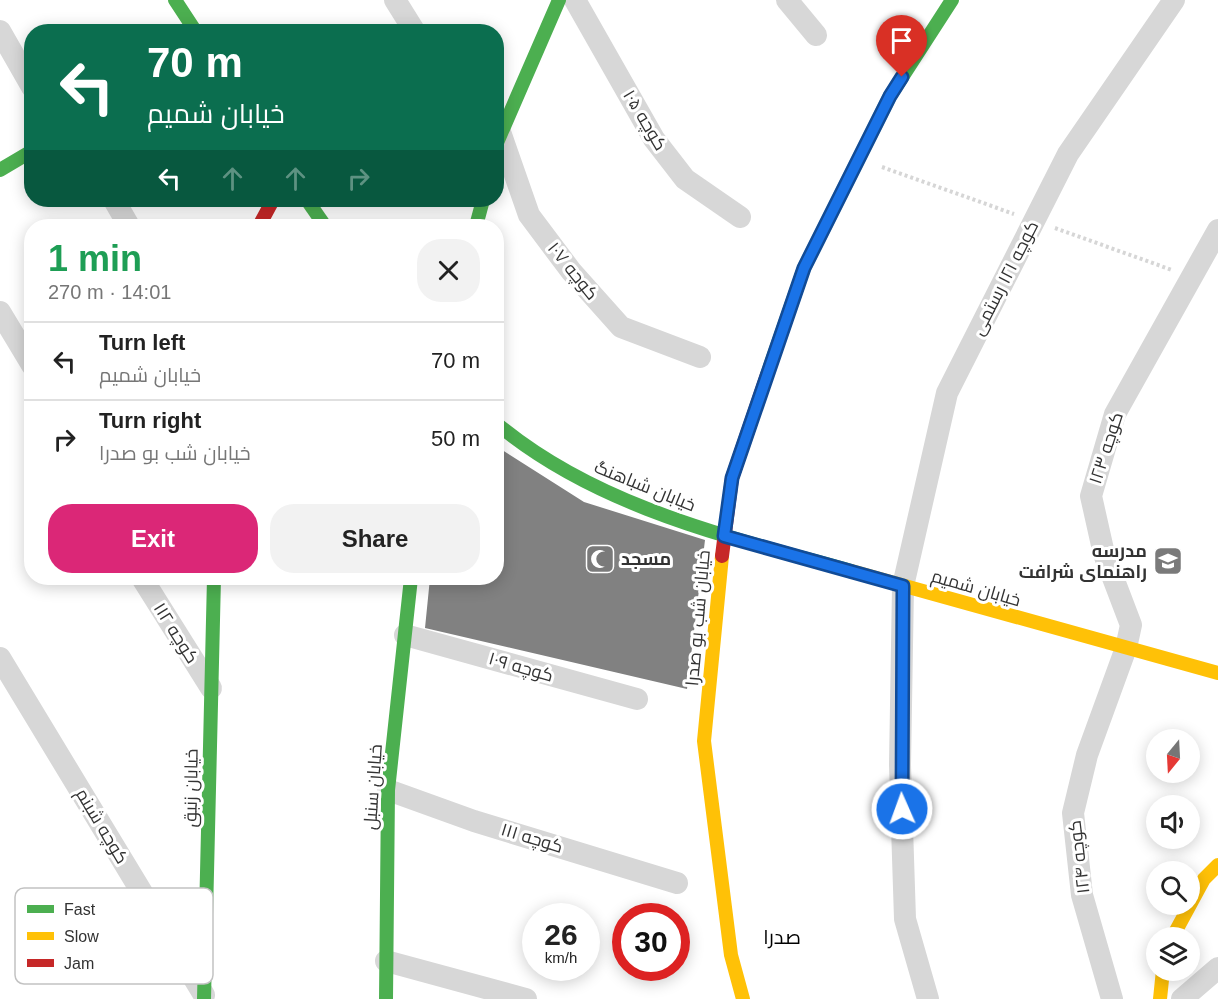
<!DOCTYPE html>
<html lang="en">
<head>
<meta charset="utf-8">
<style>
  :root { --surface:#fff; --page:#f2f2f2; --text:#222; --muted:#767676; --line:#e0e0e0; --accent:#db2777 }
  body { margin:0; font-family:Helvetica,Cairo,sans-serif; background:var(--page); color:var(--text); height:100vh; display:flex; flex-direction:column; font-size:22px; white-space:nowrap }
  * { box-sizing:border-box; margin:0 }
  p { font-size:20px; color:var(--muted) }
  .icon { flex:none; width:33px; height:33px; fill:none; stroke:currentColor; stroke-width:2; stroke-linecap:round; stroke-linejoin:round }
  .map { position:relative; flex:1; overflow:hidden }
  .panel { position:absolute; left:24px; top:219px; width:480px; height:366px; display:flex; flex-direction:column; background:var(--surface); border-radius:24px; box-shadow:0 3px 15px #0003 }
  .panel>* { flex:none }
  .top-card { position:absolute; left:24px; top:24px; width:480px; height:183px; border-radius:24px; box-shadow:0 3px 15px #0003; background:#0b6e4f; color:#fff; overflow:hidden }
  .needle { width:39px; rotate:198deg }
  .buttons { position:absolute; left:1146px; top:729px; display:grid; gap:12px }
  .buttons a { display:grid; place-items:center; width:54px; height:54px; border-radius:50%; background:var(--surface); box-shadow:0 3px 15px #0003; font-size:30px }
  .speed { position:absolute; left:522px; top:903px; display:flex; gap:12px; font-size:30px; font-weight:700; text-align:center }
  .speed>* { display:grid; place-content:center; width:78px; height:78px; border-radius:50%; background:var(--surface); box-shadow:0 3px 15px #0003; line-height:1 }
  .speed small { font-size:15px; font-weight:400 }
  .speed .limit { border:9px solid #d22; background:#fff; color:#111 }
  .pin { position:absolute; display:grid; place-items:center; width:51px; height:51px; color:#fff; margin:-62px -26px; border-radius:50% 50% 50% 0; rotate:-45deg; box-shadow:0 0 6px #0007 }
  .pin .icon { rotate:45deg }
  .me { position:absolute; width:66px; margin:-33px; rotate:358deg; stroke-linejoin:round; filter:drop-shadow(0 0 4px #0008) }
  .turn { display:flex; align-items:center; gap:21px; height:126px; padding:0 24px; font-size:27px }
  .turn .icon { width:78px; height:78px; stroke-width:2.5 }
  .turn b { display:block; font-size:42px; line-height:51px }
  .lanes { display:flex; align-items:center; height:57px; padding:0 24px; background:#0003; justify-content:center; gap:30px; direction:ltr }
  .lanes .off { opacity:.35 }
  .round { display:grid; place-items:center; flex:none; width:63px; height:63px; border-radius:24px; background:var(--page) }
  .head { display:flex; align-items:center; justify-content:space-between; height:102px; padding:0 24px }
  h1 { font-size:36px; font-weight:800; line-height:45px; color:#1e9e55 }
  .primary-button { display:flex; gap:12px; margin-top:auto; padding:12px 24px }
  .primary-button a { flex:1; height:69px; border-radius:24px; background:var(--accent); color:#fff; font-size:24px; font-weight:800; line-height:69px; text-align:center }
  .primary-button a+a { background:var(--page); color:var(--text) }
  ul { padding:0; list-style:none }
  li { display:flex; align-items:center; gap:18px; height:78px; padding:0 24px; border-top:2px solid var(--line) }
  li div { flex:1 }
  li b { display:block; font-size:22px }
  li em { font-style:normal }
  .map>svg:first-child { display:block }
  .building { fill:#818181 }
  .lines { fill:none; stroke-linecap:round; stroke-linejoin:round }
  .path { stroke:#d6d6d6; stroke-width:4; stroke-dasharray:3 3; stroke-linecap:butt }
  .street { stroke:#d7d7d7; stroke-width:22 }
  .fast { stroke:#4caf50; stroke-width:14 }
  .slow { stroke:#ffc107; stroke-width:14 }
  .jam { stroke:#c62828; stroke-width:14 }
  .route-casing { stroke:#114b97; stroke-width:15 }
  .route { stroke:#1a73e8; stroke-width:10 }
  .labels { text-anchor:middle; stroke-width:6; stroke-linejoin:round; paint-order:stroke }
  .street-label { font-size:18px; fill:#333; stroke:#fff }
  .poi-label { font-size:18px; font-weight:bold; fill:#333; stroke:#fff; text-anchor:end }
  .neighbourhood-label { font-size:20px; fill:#000; stroke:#fff }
  .key { fill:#fff; stroke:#c2c2c2; stroke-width:1.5 }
  .key-label { font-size:16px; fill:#333 }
</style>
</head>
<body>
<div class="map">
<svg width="1218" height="999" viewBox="0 0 1218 999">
  <rect width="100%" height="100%" fill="#fff"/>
  <path class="building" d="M496,446l88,56 121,38 -18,149 -262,-61 5,-50h66z"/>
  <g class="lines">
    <g class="path">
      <path d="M882,167l132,47"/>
      <path d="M1055,228l117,42"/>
    </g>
    <g class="street">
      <path d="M395,0l20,32"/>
      <path d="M575,0l79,139 31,40 55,38"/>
      <path d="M787,0l29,35"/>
      <path d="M0,31l32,56"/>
      <path d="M500,132l29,83 42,56 50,56 79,30"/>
      <path d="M114,200l15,26"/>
      <path d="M0,312l32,53"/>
      <path d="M142,578l69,110"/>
      <path d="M405,635l232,64"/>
      <path d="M0,658l204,337"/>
      <path d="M388,790l86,31 203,62"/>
      <path d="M386,961l140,38"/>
      <path d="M928,999l-23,-80 -5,-154 3,-179 44,-193 121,-239 106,-154"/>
      <path d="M1112,999l-30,-104 -9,-82 14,-58 39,-107 5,-23 -27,-71 -13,-58 24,-82 103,-184"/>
      <path d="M1182,999l36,-31"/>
    </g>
    <g class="fast">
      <path d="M175,0l21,32"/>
      <path d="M496,145l63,-145"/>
      <path d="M0,170l32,-19"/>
      <path d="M307,200l18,26"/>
      <path d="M476,226l7,-26"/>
      <path d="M767,375l37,-107 86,-172 62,-96"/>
      <path d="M496,423c100,84 233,114 355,148"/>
      <path d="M204,999l10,-421"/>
      <path d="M386,999l2,-209 23,-212"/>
    </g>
    <g class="slow">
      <path d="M722,556l-18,185 27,214 12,44"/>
      <path d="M851,571l367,102"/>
      <path d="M1172,938l32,-59 14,-14"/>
      <path d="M1160,999l3,-29"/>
    </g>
    <g class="jam">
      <path d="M259,226l14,-26"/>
      <path d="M722,556l10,-78 35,-103"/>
    </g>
  </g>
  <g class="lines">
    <g class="route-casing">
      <path id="route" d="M902,809l1,-223 -179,-50 8,-58 72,-210 86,-172 12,-19"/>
    </g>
    <use href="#route" class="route"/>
  </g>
  <defs>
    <g id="mosque-square" transform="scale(1.5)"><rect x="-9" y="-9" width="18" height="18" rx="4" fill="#7a7a7a" stroke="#fff"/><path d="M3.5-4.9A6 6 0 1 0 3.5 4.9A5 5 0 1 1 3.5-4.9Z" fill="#fff"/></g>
    <g id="school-square" transform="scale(1.5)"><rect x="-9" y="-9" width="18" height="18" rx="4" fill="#7a7a7a" stroke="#fff"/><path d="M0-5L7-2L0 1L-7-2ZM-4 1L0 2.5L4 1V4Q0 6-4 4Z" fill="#fff"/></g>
  </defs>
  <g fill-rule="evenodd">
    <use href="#mosque-square" x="600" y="559"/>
    <use href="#school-square" x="1168" y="561"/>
  </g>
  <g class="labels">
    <g class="street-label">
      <text transform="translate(645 120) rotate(59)" y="6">کوچه ۱۰۵</text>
      <text transform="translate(573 271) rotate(51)" y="6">کوچه ۱۰۷</text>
      <text transform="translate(1005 278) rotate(-63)" y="6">کوچه ۱۲۱ رستمی</text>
      <text transform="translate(1106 448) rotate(-72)" y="6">کوچه ۱۲۳</text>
      <text transform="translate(645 486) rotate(22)" y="6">خیابان شباهنگ</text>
      <text transform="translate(976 588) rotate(16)" y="6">خیابان شمیم</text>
      <text transform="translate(698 618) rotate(-85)" y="6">خیابان شب بو صدرا</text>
      <text transform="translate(176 633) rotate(58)" y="6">کوچه ۱۱۲</text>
      <text transform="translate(521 667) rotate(16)" y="6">کوچه ۱۰۹</text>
      <text transform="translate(373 787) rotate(-86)" y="6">خیابان سنبل</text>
      <text transform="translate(191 788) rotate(-89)" y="6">خیابان زنبق</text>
      <text transform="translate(102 826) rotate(59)" y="6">کوچه شبنم</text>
      <text transform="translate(532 838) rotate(17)" y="6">کوچه ۱۱۱</text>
      <text transform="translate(1079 857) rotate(-97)" y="6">کوچه ۱۲۴</text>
    </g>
    <g class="poi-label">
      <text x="1147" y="557">مدرسه<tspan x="1147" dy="21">راهنمای شرافت</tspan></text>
      <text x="621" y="565" text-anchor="start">مسجد</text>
    </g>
    <g class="neighbourhood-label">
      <text x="782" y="944">صدرا</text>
    </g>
  </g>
  <rect x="15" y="888" width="198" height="96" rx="9" class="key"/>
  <rect x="27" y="905" width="27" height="8" fill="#4caf50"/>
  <rect x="27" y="932" width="27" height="8" fill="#ffc107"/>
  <rect x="27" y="959" width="27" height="8" fill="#c62828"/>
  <g class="key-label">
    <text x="64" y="915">Fast</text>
    <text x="64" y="942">Slow</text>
    <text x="64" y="969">Jam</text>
  </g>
</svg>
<div class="buttons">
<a><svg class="needle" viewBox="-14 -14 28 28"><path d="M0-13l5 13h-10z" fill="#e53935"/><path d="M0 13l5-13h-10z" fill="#767676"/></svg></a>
<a><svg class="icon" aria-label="sound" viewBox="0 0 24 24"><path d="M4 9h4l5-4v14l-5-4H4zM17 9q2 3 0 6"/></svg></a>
<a><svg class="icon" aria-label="search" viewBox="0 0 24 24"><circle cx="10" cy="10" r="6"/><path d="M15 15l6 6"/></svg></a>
<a><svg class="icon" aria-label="layers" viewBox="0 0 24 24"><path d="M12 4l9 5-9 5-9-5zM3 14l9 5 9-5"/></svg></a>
</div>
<div class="speed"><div>26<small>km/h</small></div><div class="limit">30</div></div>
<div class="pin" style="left:902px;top:77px;background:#d93025"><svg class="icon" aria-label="arrive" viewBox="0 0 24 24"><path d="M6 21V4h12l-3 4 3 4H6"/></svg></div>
<svg class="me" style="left:902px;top:809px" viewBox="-20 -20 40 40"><circle r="17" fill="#1a73e8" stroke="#fff" stroke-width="3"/><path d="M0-11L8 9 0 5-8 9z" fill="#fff"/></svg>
<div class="top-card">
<div class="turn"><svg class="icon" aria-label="left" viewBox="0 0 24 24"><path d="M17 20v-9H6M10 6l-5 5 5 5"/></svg><div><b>70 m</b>خیابان شمیم</div></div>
<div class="lanes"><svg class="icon" aria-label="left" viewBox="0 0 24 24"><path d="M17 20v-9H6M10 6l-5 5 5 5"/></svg><svg class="icon off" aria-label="ahead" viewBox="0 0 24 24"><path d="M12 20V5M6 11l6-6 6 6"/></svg><svg class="icon off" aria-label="ahead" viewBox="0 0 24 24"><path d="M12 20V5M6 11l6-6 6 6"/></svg><svg class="icon off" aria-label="right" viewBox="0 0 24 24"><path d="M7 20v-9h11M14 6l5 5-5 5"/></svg></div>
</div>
<section class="panel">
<div class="head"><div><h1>1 min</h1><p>270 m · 14:01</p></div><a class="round"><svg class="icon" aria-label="close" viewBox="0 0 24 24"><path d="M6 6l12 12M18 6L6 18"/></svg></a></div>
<ul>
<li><svg class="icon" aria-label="left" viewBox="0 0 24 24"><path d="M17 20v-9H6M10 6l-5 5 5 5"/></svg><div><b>Turn left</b><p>خیابان شمیم</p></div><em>70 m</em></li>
<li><svg class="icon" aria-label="right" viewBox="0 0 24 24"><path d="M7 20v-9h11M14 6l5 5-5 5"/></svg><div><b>Turn right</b><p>خیابان شب بو صدرا</p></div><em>50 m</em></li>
</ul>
<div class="primary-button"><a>Exit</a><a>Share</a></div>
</section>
</div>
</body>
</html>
